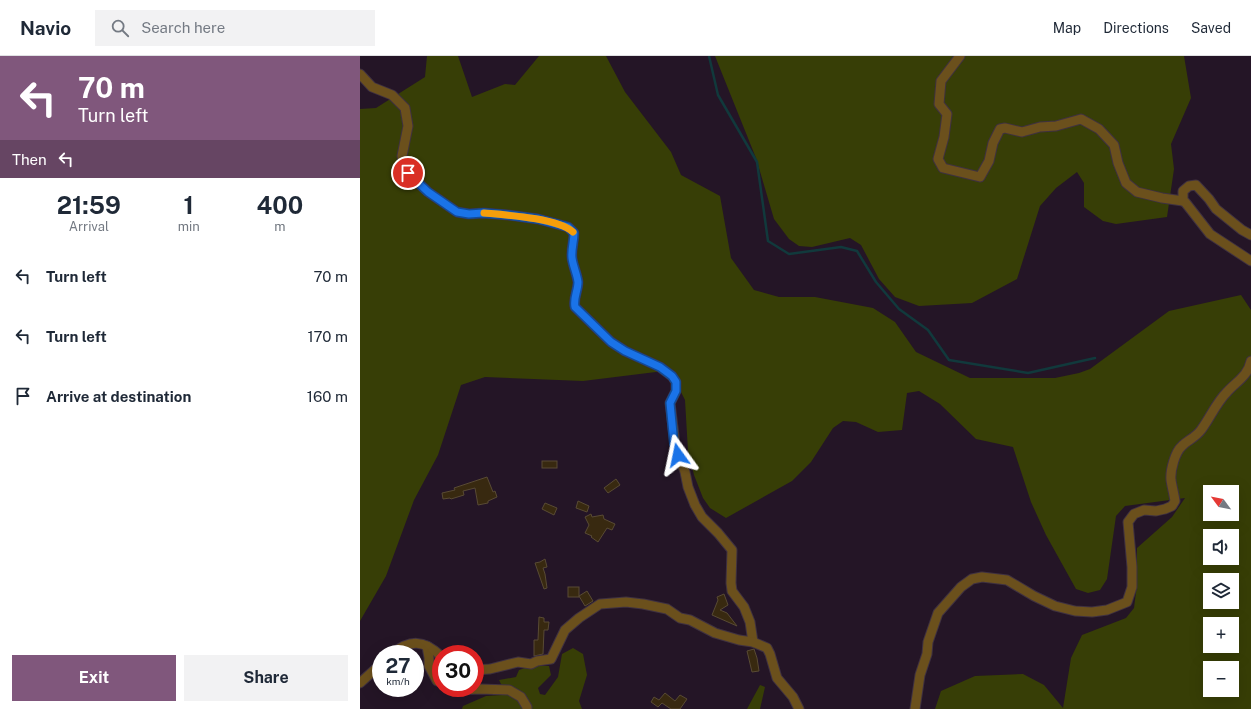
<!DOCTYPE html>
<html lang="en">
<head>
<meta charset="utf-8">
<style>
  :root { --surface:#fff; --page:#f2f2f3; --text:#1f2937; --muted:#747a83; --line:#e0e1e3; --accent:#80577c }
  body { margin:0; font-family:"Public Sans",sans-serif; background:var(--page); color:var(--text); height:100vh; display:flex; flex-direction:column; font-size:15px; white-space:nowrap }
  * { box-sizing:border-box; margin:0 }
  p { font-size:13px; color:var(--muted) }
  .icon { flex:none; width:22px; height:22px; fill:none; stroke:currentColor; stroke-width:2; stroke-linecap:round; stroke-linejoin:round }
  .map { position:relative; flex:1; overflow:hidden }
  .side { display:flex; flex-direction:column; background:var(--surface); width:360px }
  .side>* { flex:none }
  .hud { background:#80577c; color:#fff; overflow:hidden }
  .needle { width:26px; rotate:302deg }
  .fabs { position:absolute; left:843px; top:429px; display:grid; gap:8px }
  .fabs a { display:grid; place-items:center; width:36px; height:36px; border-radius:0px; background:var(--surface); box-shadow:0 4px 16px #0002; font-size:20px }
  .speed { position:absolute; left:12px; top:589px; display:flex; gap:8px; font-size:20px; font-weight:700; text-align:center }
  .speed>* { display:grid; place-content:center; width:52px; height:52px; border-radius:50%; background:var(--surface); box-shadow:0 4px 16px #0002; line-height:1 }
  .speed small { font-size:10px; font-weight:400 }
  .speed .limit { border:6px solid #d22; background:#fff; color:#111 }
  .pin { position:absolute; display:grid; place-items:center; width:34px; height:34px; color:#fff; margin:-17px; border:2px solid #fff; border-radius:50%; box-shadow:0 1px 4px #0007 }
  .me { position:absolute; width:44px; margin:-22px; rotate:348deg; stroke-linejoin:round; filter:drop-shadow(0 0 3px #0008) }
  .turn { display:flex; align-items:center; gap:14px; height:84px; padding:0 12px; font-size:18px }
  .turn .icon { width:52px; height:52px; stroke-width:2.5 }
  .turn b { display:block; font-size:28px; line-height:34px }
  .then { display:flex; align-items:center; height:38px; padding:0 12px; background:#0003; gap:8px; font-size:15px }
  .eta { display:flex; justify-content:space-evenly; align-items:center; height:68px; text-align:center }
  .eta b { font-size:24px; font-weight:700; line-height:28px }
  .button { display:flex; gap:8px; margin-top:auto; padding:8px 12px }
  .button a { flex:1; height:46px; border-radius:0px; background:var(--accent); color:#fff; font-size:16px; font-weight:700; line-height:46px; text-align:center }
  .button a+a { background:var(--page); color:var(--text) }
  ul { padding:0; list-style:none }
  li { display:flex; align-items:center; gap:12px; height:60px; padding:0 12px }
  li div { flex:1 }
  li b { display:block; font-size:15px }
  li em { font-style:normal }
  header { display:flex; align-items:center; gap:24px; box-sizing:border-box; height:56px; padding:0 20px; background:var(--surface); border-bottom:1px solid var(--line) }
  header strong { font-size:19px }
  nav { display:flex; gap:22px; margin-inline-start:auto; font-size:14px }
  .search { width:280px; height:36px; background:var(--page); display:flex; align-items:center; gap:10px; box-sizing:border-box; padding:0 14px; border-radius:0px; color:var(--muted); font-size:15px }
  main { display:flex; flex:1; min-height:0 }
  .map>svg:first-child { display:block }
  .green { fill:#373e06; fill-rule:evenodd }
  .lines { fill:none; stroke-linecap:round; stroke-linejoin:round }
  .stream { stroke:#11393c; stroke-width:2.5 }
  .building { fill:#382910; stroke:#584a34 }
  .minor-casing { stroke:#3f3141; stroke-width:11 }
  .minor { stroke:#6b501c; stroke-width:9 }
  .route-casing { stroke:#114b97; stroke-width:10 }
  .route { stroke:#1a73e8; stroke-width:7 }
  .slow { stroke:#f59e0b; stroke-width:7 }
</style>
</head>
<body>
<header>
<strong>Navio</strong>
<div class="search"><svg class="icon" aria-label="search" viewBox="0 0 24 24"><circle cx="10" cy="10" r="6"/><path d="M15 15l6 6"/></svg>Search here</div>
<nav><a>Map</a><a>Directions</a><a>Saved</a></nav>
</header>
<main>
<section class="side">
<div class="hud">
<div class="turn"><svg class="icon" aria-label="left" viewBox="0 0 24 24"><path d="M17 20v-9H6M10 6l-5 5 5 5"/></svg><div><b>70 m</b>Turn left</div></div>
<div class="then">Then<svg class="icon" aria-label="left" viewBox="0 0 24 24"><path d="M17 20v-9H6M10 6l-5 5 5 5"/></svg></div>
</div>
<div class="eta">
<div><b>21:59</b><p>Arrival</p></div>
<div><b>1</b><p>min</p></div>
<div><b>400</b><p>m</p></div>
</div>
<ul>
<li><svg class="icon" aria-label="left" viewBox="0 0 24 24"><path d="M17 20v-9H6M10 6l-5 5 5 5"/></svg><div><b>Turn left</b></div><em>70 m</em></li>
<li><svg class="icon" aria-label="left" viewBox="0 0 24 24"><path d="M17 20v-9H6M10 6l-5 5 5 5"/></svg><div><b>Turn left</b></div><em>170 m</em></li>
<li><svg class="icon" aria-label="arrive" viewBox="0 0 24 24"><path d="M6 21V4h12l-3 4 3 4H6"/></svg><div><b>Arrive at destination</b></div><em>160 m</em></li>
</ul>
<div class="button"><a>Exit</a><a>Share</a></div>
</section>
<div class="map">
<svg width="891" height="653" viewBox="0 0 891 653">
  <rect width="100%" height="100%" fill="#241526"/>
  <g class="green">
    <path d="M67,0h31l14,41 33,-13 10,1 24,-29h67l19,36 46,60 10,23 39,21 11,62 23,32 25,7h36l58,11 22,14 21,30 54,26h85l24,-5 11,-4 79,-58 72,-16 10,15v399h-316l6,-18 34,-15 48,-2 21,11 19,23 8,-50 11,-23 44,-17 8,-10 3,-24v-36l35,-31 13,-19 -60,8 -9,10 -9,63 -7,11 -12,3 -12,-4 -30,-54 -15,-33 -18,-55 -37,-8 -36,-35 -21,-13 -12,2 -5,37 -24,2 -22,-10 -13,-1 -10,7 -22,34 -19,19 -66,37 -16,-10 -7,-10 -9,-23 -6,-24 -3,-51 -9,-18 -4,-12 -89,11 -98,-4 -24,8 -23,70 -24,45 -28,76 -26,45v-512l16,-1 49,-31zM850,436h22v22h-22zM850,480h22v22h-22zM850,524h22v22h-22zM850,568h22v22h-22zM850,612h22v22h-22z"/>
    <path d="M355,0h469l7,42 -20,46 3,25 -7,48 -51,7 -13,-3 -19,-14v-24l-7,-11 -21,16 -16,18 -23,73 -45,24 -53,3 -24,-9 -16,-18 -18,-34 -11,-7 -38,9 -13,-1 -10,-7 -15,-20 -18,-61z"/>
    <path d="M213,592l10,6 4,21 -8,26 3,8h-120l1,-3 23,-10 30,-2 -1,-6 -13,-2 -3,-6 17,-3 3,-7 12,-4h18l2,9 -13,13 2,6 5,1 13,-18 4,-23z"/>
    <path d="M400,629l5,2 -5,22h-13z"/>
  </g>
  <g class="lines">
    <path class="stream" d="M349,0l9,39 39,67 11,79 21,13 52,-7 16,4 19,31 23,27 29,21 21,30 79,13 67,-15"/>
  </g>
  <g class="building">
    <rect x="182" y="405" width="15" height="7"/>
    <path d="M127,421l6,15 2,-1 2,6 -9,4v2l-10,2 -3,-17 -12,3 1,4 -13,4 -1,-1 -7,1 -1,-6 13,-3 -1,-2z"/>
    <path d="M256,423l4,6 -12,8 -4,-5z"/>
    <path d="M218,445l11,5 -2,6 -11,-4z"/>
    <path d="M185,447l12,5 -3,7 -12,-6z"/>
    <path d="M231,458l1,3 11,-2 1,4 11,5 -3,6 -5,-2 -9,14 -7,-5 1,-1 -7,-3 4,-8 -4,-8z"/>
    <path d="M185,503l2,8 -4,1 2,6 2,14 -3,1 -9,-26 5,-1z"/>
    <rect x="208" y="531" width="11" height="10"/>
    <path d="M227,535l6,10 -8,5 -6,-10z"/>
    <path d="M364,538l4,11 -8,5 7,3 10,13 -25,-11 6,-15 -1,-3z"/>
    <path d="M179,561l5,1v4h5l-1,8h-4l-1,24 -9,2v-16h4z"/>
    <path d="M394,593l3,9 2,13 -7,1 -5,-21z"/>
    <path d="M305,637l10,8 5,-6 7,4 -7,10h-9l-9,-6 -4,4 -7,-5 3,-5 5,3z"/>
  </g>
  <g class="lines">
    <g class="minor-casing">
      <g id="minor">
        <path d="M600,0l-19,25 -2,23 8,10 -3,23 -6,22 5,9 37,9 9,-16 4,-18 7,-14 5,-1 17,4 18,-5 16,-1 25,-7 18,10 15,16 4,18 8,20 11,9 25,6 21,3"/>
        <path d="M0,18l12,13 20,8 13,13 3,18 -6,30 2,10 4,7 20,19 29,20 12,2 14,-1 25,2 30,4 30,8 6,6c0,9 -3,16 -2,25 1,8 5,16 6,24 0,9 -5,16 -3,25l36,35 14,9 35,16 12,9 4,6v9l-6,12 5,41 10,28 3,15 7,18 7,12 16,16 14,17 -1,33 1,8 12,16 6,15 3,20"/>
        <path d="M891,179l-9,-5 -26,-21 -7,-10 -13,-14 -7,1 -6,5v10l2,1 25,32 41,27"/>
        <path d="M67,590l2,12v8l8,15 4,1"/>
        <path d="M32,598c18,-15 32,-14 49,2"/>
        <path d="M115,614l15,-1 28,-7 13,2 6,-3 14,-2 14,-29 14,-12 21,-14 26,-2 17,2 24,5 13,9 10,2 25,13 24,7 14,2 14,6 3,6 7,24 16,19 6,12"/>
        <path d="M0,627l21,-19"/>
        <path d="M93,632l4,2 23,-1 29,1 12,7 6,10v2"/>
        <path d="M555,653l5,-34 7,-21 1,-12 10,-29 23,-26 11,-8 10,-2 25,3 27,16 21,10 20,5 17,1 15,-2 20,-8 5,-15v-20l-4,-45 6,-8 10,-4 12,1 9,-2 7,-3 3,-5c-1,-7 -3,-14 -4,-21 -1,-9 4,-28 11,-34 6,-6 14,-9 19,-16 9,-12 15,-27 26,-38 9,-10 21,-16 24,-31"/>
      </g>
    </g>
    <use href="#minor" class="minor"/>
  </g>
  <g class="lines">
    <g class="route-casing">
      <path id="route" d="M48,117l20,19 29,20 12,2 14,-1 25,2 30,4 30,8 6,6c0,9 -3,16 -2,25 1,8 5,16 6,24 0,9 -5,16 -3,25l36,35 14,9 35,16 12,9 4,6v9l-6,12 4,41 4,11"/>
    </g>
    <use href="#route" class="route"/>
    <path class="slow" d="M124,157c22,2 73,5 89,19"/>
  </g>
</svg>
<div class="fabs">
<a><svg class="needle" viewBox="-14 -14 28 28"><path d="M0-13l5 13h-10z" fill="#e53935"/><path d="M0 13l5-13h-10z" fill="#747a83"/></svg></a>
<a><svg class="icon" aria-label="sound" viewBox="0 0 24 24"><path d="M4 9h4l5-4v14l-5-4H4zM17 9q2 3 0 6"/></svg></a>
<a><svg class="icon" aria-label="layers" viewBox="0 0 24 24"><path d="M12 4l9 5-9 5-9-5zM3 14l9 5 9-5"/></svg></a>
<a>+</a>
<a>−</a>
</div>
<div class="speed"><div>27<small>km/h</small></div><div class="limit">30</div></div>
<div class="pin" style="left:48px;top:117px;background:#d93025"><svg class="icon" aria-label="arrive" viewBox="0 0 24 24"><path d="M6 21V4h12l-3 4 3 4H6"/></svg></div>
<svg class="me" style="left:318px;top:399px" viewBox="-20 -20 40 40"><path d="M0-17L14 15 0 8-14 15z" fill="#1a73e8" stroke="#fff" stroke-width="4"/></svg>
</div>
</main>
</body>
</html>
